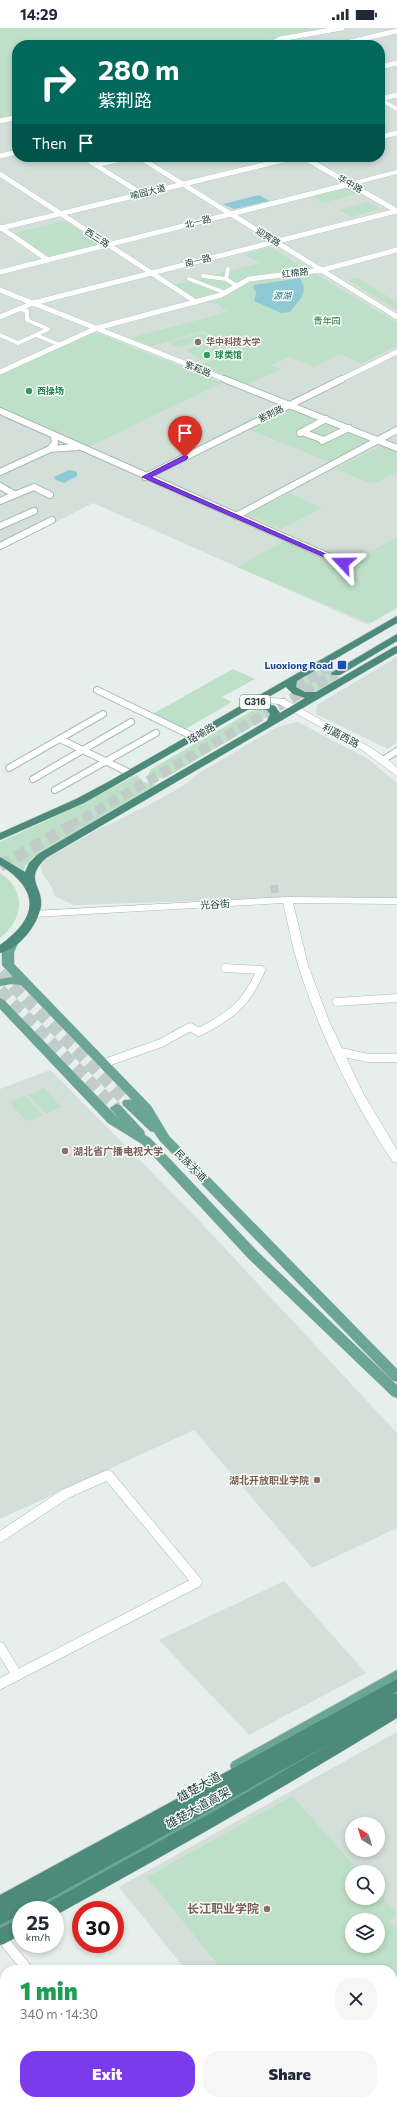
<!DOCTYPE html>
<html lang="en">
<head>
<meta charset="utf-8">
<style>
  :root { --surface:#fff; --page:#f6f6f7; --text:#1f2937; --muted:#747a83; --accent:#7c3aed }
  body { margin:0; font-family:Commissioner,"Noto Sans SC",sans-serif; background:var(--page); color:var(--text); height:100vh; display:flex; flex-direction:column; font-size:15px; white-space:nowrap }
  * { box-sizing:border-box; margin:0 }
  p { font-size:13px; color:var(--muted) }
  .icon { flex:none; width:22px; height:22px; fill:none; stroke:currentColor; stroke-width:2; stroke-linecap:round; stroke-linejoin:round }
  .map { position:relative; flex:1; overflow:hidden }
  .details { position:absolute; left:0px; top:1937px; width:397px; height:140px; display:flex; flex-direction:column; background:var(--surface); border-radius:16px 16px 0 0; box-shadow:0 2px 6px #0003 }
  .details>* { flex:none }
  .top-card { position:absolute; left:12px; top:12px; width:373px; height:122px; border-radius:16px; box-shadow:0 2px 6px #0003; background:#00695c; color:#fff; overflow:hidden }
  .needle { width:26px; rotate:322deg }
  .controls { position:absolute; left:345px; top:1789px; display:grid; gap:8px }
  .controls a { display:grid; place-items:center; width:40px; height:40px; border-radius:50%; background:var(--surface); box-shadow:0 2px 6px #0003; font-size:20px }
  .speed { position:absolute; left:12px; top:1873px; display:flex; gap:8px; font-size:20px; font-weight:700; text-align:center }
  .speed>* { display:grid; place-content:center; width:52px; height:52px; border-radius:50%; background:var(--surface); box-shadow:0 2px 6px #0003; line-height:1 }
  .speed small { font-size:10px; font-weight:400 }
  .speed .limit { border:6px solid #d22; background:#fff; color:#111 }
  .pin { position:absolute; display:grid; place-items:center; width:34px; height:34px; color:#fff; margin:-41px -17px; border-radius:50% 50% 50% 0; rotate:-45deg; box-shadow:0 0 4px #0007 }
  .pin .icon { rotate:45deg }
  .me { position:absolute; width:44px; margin:-22px; rotate:293deg; stroke-linejoin:round; filter:drop-shadow(0 0 3px #0008) }
  .turn { display:flex; align-items:center; gap:14px; height:84px; padding:0 20px; font-size:18px }
  .turn .icon { width:52px; height:52px; stroke-width:2.5 }
  .turn b { display:block; font-size:28px; line-height:34px }
  .then { display:flex; align-items:center; height:38px; padding:0 20px; background:#0003; gap:8px; font-size:15px }
  .round { display:grid; place-items:center; flex:none; width:42px; height:42px; border-radius:16px; background:var(--page) }
  .headline { display:flex; align-items:center; justify-content:space-between; height:68px; padding:0 20px }
  h1 { font-size:24px; font-weight:800; line-height:30px; color:#1e9e55 }
  .primary-button { display:flex; gap:8px; margin-top:auto; padding:8px 20px }
  .primary-button a { flex:1; height:46px; border-radius:16px; background:var(--accent); color:#fff; font-size:16px; font-weight:800; line-height:46px; text-align:center }
  .primary-button a+a { background:var(--page); color:var(--text) }
  .status { display:flex; justify-content:space-between; align-items:center; height:28px; padding:0 20px; background:var(--surface); direction:ltr }
  .status svg { height:11px; fill:currentColor }
  .map>svg:first-child { display:block }
  .built { fill:#d4dfda; fill-rule:evenodd }
  .green { fill:#bfe0c8; fill-rule:evenodd }
  .water { fill:#8ec9d4 }
  .lines { fill:none; stroke-linecap:round; stroke-linejoin:round }
  .minor-tunnel { stroke:#bfccc8; stroke-width:8; stroke-dasharray:8 4; stroke-linecap:butt }
  .primary-tunnel { stroke:#bfccc8; stroke-width:12; stroke-dasharray:12 6; stroke-linecap:butt }
  .trunk-tunnel-far1 { stroke:#bfccc8; stroke-width:10; stroke-dasharray:10 5; stroke-linecap:butt }
  .trunk-tunnel { stroke:#bfccc8; stroke-width:12; stroke-dasharray:12 6; stroke-linecap:butt }
  .pedestrian-casing { stroke:#a8b8b2; stroke-width:4.5 }
  .minor-far3-casing { stroke:#a8b8b2; stroke-width:5.5 }
  .minor-far2-casing { stroke:#a8b8b2; stroke-width:8 }
  .minor-far1-casing { stroke:#a8b8b2; stroke-width:9 }
  .minor-casing { stroke:#a8b8b2; stroke-width:11 }
  .tertiary-casing { stroke:#a8b8b2; stroke-width:1 }
  .primary-casing { stroke:#c2cac8; stroke-width:1 }
  .trunk-casing { stroke:#c2cac8; stroke-width:1 }
  .pedestrian { stroke:#fff; stroke-width:4 }
  .minor-far3 { stroke:#fff; stroke-width:5 }
  .minor-far2 { stroke:#fff; stroke-width:6 }
  .minor-far1 { stroke:#fff; stroke-width:8 }
  .minor { stroke:#fff; stroke-width:10 }
  .tertiary { fill:#fff; fill-rule:evenodd }
  .primary { fill:#6aa596; fill-rule:evenodd }
  .trunk { fill:#4c8a7c; fill-rule:evenodd }
  .trunk-bridge-casing { stroke:#c2cac8; stroke-width:16; stroke-linecap:butt }
  .trunk-bridge { stroke:#4c8a7c; stroke-width:16 }
  .route { fill:#7c3aed; stroke:#51269a }
  .education-dot { fill:#8d6e63; stroke:#f7fbf9; stroke-width:1.5 }
  .leisure-dot { fill:#2e9e5b; stroke:#f7fbf9; stroke-width:1.5 }
  .transit-dot { fill:#1a4fb4; stroke:#f7fbf9; stroke-width:1.5 }
  .labels { text-anchor:middle; stroke-width:3; stroke-linejoin:round; paint-order:stroke }
  .far-street-label { font-size:9px; fill:#24423a; stroke:#f7fbf9 }
  .far-water-label { font-size:9px; font-style:italic; fill:#1c6f80; stroke:#f7fbf9 }
  .far-park-label { font-size:9px; fill:#2d7a4b; stroke:#f7fbf9 }
  .far-education-label { font-size:9px; font-weight:bold; fill:#785e54; stroke:#f7fbf9; text-anchor:start }
  .far-leisure-label { font-size:9px; font-weight:bold; fill:#27864d; stroke:#f7fbf9; text-anchor:start }
  .shield { fill:#f7fbf9; stroke:#637a73; stroke-width:1 }
  .shield-label { font-size:9px; font-weight:bold; fill:#24423a }
  .transit-label { font-size:10px; font-weight:bold; fill:#164399; stroke:#f7fbf9; text-anchor:end }
  .street-label { font-size:10px; fill:#24423a; stroke:#f7fbf9 }
  .education-label { font-size:10px; font-weight:bold; fill:#785e54; stroke:#f7fbf9; text-anchor:start }
  .near-street-label { font-size:12px; fill:#24423a; stroke:#f7fbf9 }
  .near-education-label { font-size:12px; font-weight:bold; fill:#785e54; stroke:#f7fbf9; text-anchor:end }
</style>
</head>
<body>
<div class="status"><b>14:29</b><svg viewBox="0 0 49 12"><path d="M0 12V9h3v3zM5 12V6h3v6zM10 12V3h3v9zM15 12V0h3v12zM26 1h20v11H26zM47 4h2v5h-2z"/></svg></div>
<div class="map">
<svg width="397" height="2077" viewBox="0 0 397 2077">
  <rect width="100%" height="100%" fill="#e6efeb"/>
  <g class="built">
    <path d="M83,0h314v580l-29,17 -275,-122 -93,47v-508zM17,17h363v112h-363z"/>
    <path d="M397,629v85l-9,7 -72,-35 1,-9z"/>
    <path d="M298,694l70,37 29,24v116l-108,-1 -215,7 -20,-9 -1,-7 -11,-16 -1,-7 5,-7 49,-28 56,-27 33,-19 15,-12 80,-47z"/>
    <path d="M50,1042l142,143 205,220v95l-85,40 -118,-138 -194,89v-430z"/>
    <path d="M284,1553l82,92 -117,62 -90,-95z"/>
    <path d="M397,1704v373h-101l-5,-5h101v-130h-206l-67,-83zM352,1796h26v26h-26zM352,1844h26v26h-26zM352,1892h26v26h-26z"/>
  </g>
  <g class="green">
    <path d="M0,0h350l-28,1 -75,16h-230v70l-17,4z"/>
    <path d="M345,159l13,7 -36,9 -12,-8z"/>
    <path d="M367,174l13,7 -28,8 -13,-7z"/>
    <path d="M65,193l36,23 -52,13 -35,-24z"/>
    <path d="M270,219l127,76v23l-35,17 -22,-9 -26,13 -24,-10 -19,8 10,4 -36,17 -49,-20 45,-16 -17,-10 15,10 -38,10 -16,-10 37,-11 -20,-8 -50,15 -22,-8 97,-26 -10,-8 -22,-4 -24,-14 88,-23 -15,-9zM300,250l-36,27 -9,-4 1,-8 -2,-8z"/>
    <path d="M357,250l40,24v8l-49,-30z"/>
    <path d="M94,304l128,51 -136,65 -86,-38v-36z"/>
    <path d="M202,305l10,6 -34,9 -10,-6z"/>
    <path d="M291,380l84,32 -43,23 -84,-34z"/>
    <path d="M381,418l16,6v20l-24,12 -38,-15z"/>
    <path d="M289,465l33,15 -41,21 -33,-14z"/>
    <path d="M397,509v71l-27,15 -133,-56 47,-26 61,25z"/>
    <path d="M233,641l22,10 -33,18 10,5 -50,29 -33,-15z"/>
    <path d="M319,641l21,9 -23,13 -20,-9z"/>
    <path d="M261,681l8,2v5l-102,61 -10,2 -9,-4 3,-6 101,-58z"/>
    <path d="M137,747l7,7 12,3 -122,72 -9,9 -1,7 -24,-16v-15l63,-29z"/>
    <path d="M0,845c27,17 24,46 0,65z"/>
    <path d="M44,1060l17,19 -15,7 -18,-19z"/>
    <path d="M25,1068l18,19 -16,6 -18,-19z"/>
    <path d="M292,1768l68,76h-8v26h26v-6l19,22 -8,8 8,8v175h-67l-4,-5h66v-130h-170l-75,-93zM352,1892h26v26h-26z"/>
  </g>
  <g class="water">
    <path d="M259,167l10,6 -35,8 -11,-5z"/>
    <path d="M300,250c9,16 0,21 -10,34l-9,1 -27,-12 2,-8 -3,-6 1,-2z"/>
    <path d="M69,442l8,2v4l-13,7 -8,-3 -2,-3z"/>
  </g>
  <g class="lines">
    <path class="minor-tunnel" d="M274,857l2,13"/>
    <g class="primary-tunnel">
      <path d="M0,945l128,130"/>
      <path d="M0,962l116,118"/>
    </g>
    <g class="trunk-tunnel-far1">
      <path d="M296,659l31,-19"/>
      <path d="M70,798l266,-153"/>
    </g>
    <path class="trunk-tunnel" d="M0,838l72,-41"/>
    <g class="pedestrian-casing">
      <g id="pedestrian">
        <path d="M380,71l17,10"/>
        <path d="M350,156l47,-12"/>
        <path d="M228,241l-2,10 11,7"/>
        <path d="M203,248l23,3"/>
        <path d="M189,251l37,14"/>
        <path d="M20,281l7,2v9l21,9 -12,6"/>
        <path d="M0,307l18,8 18,-8 24,10"/>
      </g>
    </g>
    <g class="minor-far3-casing">
      <g id="minor-far3">
        <path d="M281,17l-6,-3 5,-3 62,-11"/>
        <path d="M337,17l60,-14"/>
        <path d="M380,39l17,-4"/>
        <path d="M380,71l17,-4"/>
        <path d="M0,93l17,-4"/>
        <path d="M380,109l17,-4"/>
        <path d="M0,128l17,-4"/>
        <path d="M83,129l59,37"/>
        <path d="M139,129l258,160"/>
        <path d="M303,129l94,54"/>
        <path d="M96,137l35,-8"/>
        <path d="M0,146l196,128"/>
        <path d="M0,199l48,33"/>
        <path d="M1,200l295,-71"/>
        <path d="M0,244l350,-88"/>
        <path d="M0,262l227,90"/>
        <path d="M0,289l33,-14 364,-92"/>
        <path d="M0,344l97,-44 124,-33 28,-16 73,-9 75,-20"/>
        <path d="M340,352l57,-28"/>
      </g>
    </g>
    <g class="minor-far2-casing">
      <g id="minor-far2">
        <path d="M224,351l173,69"/>
        <path d="M0,383l343,152"/>
        <path d="M302,404l22,8"/>
        <path d="M300,405l26,-14"/>
        <path d="M54,407l1,8 -5,6 27,-2"/>
        <path d="M322,413l27,-13"/>
        <path d="M0,444l50,-23"/>
        <path d="M145,449l197,-98"/>
        <path d="M0,458l14,8"/>
        <path d="M0,473l34,-14 16,8"/>
        <path d="M236,488l161,-86"/>
        <path d="M0,498l34,-15"/>
        <path d="M0,518l52,-26"/>
        <path d="M97,662l97,47"/>
        <path d="M60,711l70,34"/>
        <path d="M383,732l14,-9"/>
        <path d="M9,740l94,-54"/>
        <path d="M33,751l98,-57"/>
        <path d="M55,762l101,-57"/>
      </g>
    </g>
    <g class="minor-far1-casing">
      <g id="minor-far1">
        <path d="M337,974l60,-4"/>
        <path d="M336,1023l32,7h29"/>
        <path d="M102,1036l59,-21 29,-16 9,5c32,-16 48,-29 62,-62l-36,-2"/>
      </g>
    </g>
    <g class="minor-casing">
      <g id="minor">
        <path d="M0,1509l65,-43 43,-19 89,107 -197,102"/>
        <path d="M0,1619l17,28"/>
        <path d="M0,1908l28,34"/>
        <path d="M139,2072l4,5"/>
      </g>
    </g>
    <g class="tertiary-casing">
      <g id="tertiary">
        <path d="M258,669l26,2 84,47 18,12 11,10v8l-35,-26 -83,-46 -24,-2v-4z"/>
        <path d="M287,869l110,1v6l-104,-1 15,62 21,56 34,72 34,57v13l-4,-1c-39,-59 -70,-121 -92,-188 -8,-23 -12,-47 -18,-71l-249,14 -5,-3 5,-3z"/>
      </g>
    </g>
    <g class="primary-casing">
      <g id="primary">
        <path d="M12,912l6,3 -4,9v12l137,142 18,30 228,233v13l-5,-2 -232,-239 -6,-9 -4,-1 -26,-25 -2,-3 2,-3h8l-111,-115 -10,-1 -11,2v-7l13,-2 -11,-12v-13l6,-11z"/>
        <path d="M0,970l4,2 117,121 -11,-13 6,-4 4,1 24,26 1,4 5,3 108,114 139,133v13l-5,-2 -144,-138 -106,-114 -34,-21 -108,-114z"/>
        <path d="M397,1642v13l-153,87 -6,2 -6,-2 -2,-4 2,-4z"/>
        <path d="M348,1700l5,2 3,4 -3,4 -309,172h-23v13l-21,12v-15l15,-10 8,-1 1,-4z"/>
      </g>
    </g>
    <g class="trunk-casing">
      <g id="trunk">
        <path d="M397,588v7l-100,58 -1,6 9,5h11l78,-45 3,-1v7l-351,205c-23,22 -3,27 -5,48 -3,19 -22,43 -41,47v-8c38,-27 41,-54 0,-80v-8l25,15 4,-9 9,-9 229,-133 3,-7 -3,-4 -8,-2 -10,1 -165,94 -84,37v-7l76,-34 32,-17zM286,659l7,7 12,4 -25,15 -5,-7 -15,-4z"/>
        <path d="M397,606v7l-57,34h-8l-1,-2z"/>
        <path d="M397,1651v13l-4,2 4,-1v25c-112,69 -226,134 -341,197l-1,-5h-13l2,-5 176,-97 115,-67 -306,169h-8v4l-21,11v-30z"/>
      </g>
    </g>
    <use href="#pedestrian" class="pedestrian"/>
    <use href="#minor-far3" class="minor-far3"/>
    <use href="#minor-far2" class="minor-far2"/>
    <use href="#minor-far1" class="minor-far1"/>
    <use href="#minor" class="minor"/>
    <use href="#tertiary" class="tertiary"/>
    <use href="#primary" class="primary"/>
    <use href="#trunk" class="trunk"/>
    <g class="trunk-bridge-casing">
      <path id="trunk-bridge" d="M0,1909l21,-11"/>
    </g>
    <use href="#trunk-bridge" class="trunk-bridge"/>
  </g>
  <path class="route" d="M185,427l3,2 -1,2 -36,18 195,86 -6,1 -198,-87z"/>
  <g class="education-dot">
    <circle cx="198" cy="314" r="4"/>
    <circle cx="65" cy="1123" r="4"/>
    <circle cx="317" cy="1452" r="4"/>
    <circle cx="267" cy="1881" r="4"/>
  </g>
  <g class="leisure-dot">
    <circle cx="207" cy="327" r="4"/>
    <circle cx="29" cy="363" r="4"/>
  </g>
  <rect class="transit-dot" x="337" y="632" width="10" height="10" rx="2"/>
  <g class="labels">
    <g class="far-street-label">
      <text transform="translate(350 156) rotate(30)" y="3">华中路</text>
      <text transform="translate(148 164) rotate(-14)" y="3">喻园大道</text>
      <text transform="translate(198 194) rotate(-14)" y="3">北一路</text>
      <text transform="translate(268 209) rotate(32)" y="3">迎宾路</text>
      <text transform="translate(97 210) rotate(33)" y="3">西三路</text>
      <text transform="translate(198 233) rotate(-14)" y="3">南一路</text>
      <text transform="translate(295 245) rotate(-6)" y="3">红棉路</text>
      <text transform="translate(198 341) rotate(22)" y="3">紫菘路</text>
      <text transform="translate(271 386) rotate(-26)" y="3">紫荆路</text>
    </g>
    <g class="far-water-label">
      <text x="282" y="271">源湖</text>
    </g>
    <g class="far-park-label">
      <text x="327" y="296">青年园</text>
    </g>
    <g class="far-education-label">
      <text x="206" y="317">华中科技大学</text>
    </g>
    <g class="far-leisure-label">
      <text x="215" y="330">球类馆</text>
      <text x="37" y="366">西操场</text>
    </g>
    <rect class="shield" x="240" y="667" width="30" height="14" rx="3"/>
    <g class="shield-label">
      <text x="255" y="677">G316</text>
    </g>
    <g class="transit-label">
      <text x="333" y="641">Luoxiong Road</text>
    </g>
    <g class="street-label">
      <text transform="translate(201 705) rotate(-30)" y="4">珞喻路</text>
      <text transform="translate(341 707) rotate(28)" y="4">利嘉西路</text>
      <text transform="translate(215 876) rotate(-3)" y="4">光谷街</text>
      <text transform="translate(191 1137) rotate(45)" y="4">民族大道</text>
    </g>
    <g class="education-label">
      <text x="73" y="1127">湖北省广播电视大学</text>
      <text x="309" y="1456" text-anchor="end">湖北开放职业学院</text>
    </g>
    <g class="near-street-label">
      <text transform="translate(199 1759) rotate(-29)" y="4">雄楚大道</text>
      <text transform="translate(198 1780) rotate(-29)" y="4">雄楚大道高架</text>
    </g>
    <g class="near-education-label">
      <text x="259" y="1885">长江职业学院</text>
    </g>
  </g>
</svg>
<div class="controls">
<a><svg class="needle" viewBox="-14 -14 28 28"><path d="M0-13l5 13h-10z" fill="#e53935"/><path d="M0 13l5-13h-10z" fill="#747a83"/></svg></a>
<a><svg class="icon" aria-label="search" viewBox="0 0 24 24"><circle cx="10" cy="10" r="6"/><path d="M15 15l6 6"/></svg></a>
<a><svg class="icon" aria-label="layers" viewBox="0 0 24 24"><path d="M12 4l9 5-9 5-9-5zM3 14l9 5 9-5"/></svg></a>
</div>
<div class="speed"><div>25<small>km/h</small></div><div class="limit">30</div></div>
<div class="pin" style="left:185px;top:429px;background:#d93025"><svg class="icon" aria-label="arrive" viewBox="0 0 24 24"><path d="M6 21V4h12l-3 4 3 4H6"/></svg></div>
<svg class="me" style="left:343px;top:535px" viewBox="-20 -20 40 40"><path d="M0-17L14 15 0 8-14 15z" fill="#7c3aed" stroke="#fff" stroke-width="4"/></svg>
<div class="top-card">
<div class="turn"><svg class="icon" aria-label="right" viewBox="0 0 24 24"><path d="M7 20v-9h11M14 6l5 5-5 5"/></svg><div><b>280 m</b>紫荆路</div></div>
<div class="then">Then<svg class="icon" aria-label="arrive" viewBox="0 0 24 24"><path d="M6 21V4h12l-3 4 3 4H6"/></svg></div>
</div>
<section class="details">
<div class="headline"><div><h1>1 min</h1><p>340 m · 14:30</p></div><a class="round"><svg class="icon" aria-label="close" viewBox="0 0 24 24"><path d="M6 6l12 12M18 6L6 18"/></svg></a></div>
<div class="primary-button"><a>Exit</a><a>Share</a></div>
</section>
</div>
</body>
</html>
